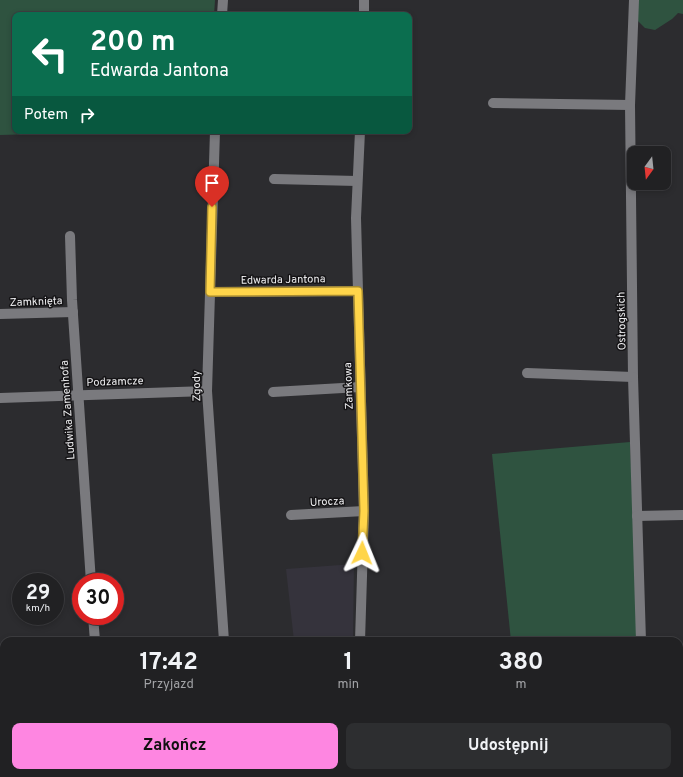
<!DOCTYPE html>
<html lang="pl">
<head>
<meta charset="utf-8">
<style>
  :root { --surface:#212123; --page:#2d2e30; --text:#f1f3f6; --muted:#a2a3a6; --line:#3e3e41; --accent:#fe86e1 }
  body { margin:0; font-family:Overpass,sans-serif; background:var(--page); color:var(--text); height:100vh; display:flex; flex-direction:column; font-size:15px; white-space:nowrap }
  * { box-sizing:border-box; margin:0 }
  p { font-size:13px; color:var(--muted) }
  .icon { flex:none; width:22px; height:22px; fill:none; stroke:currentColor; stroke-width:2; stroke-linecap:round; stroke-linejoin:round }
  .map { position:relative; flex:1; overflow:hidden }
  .sheet { position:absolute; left:0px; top:637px; width:683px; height:140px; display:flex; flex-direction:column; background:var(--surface); border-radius:12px 12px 0 0; box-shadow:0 2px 6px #0003,0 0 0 1px var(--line) }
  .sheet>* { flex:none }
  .guide { position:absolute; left:12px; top:12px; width:400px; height:122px; border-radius:8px; box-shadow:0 2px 6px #0003,0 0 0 1px var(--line); background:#0b6e4f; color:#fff; overflow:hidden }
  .needle { width:26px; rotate:195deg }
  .fabs { position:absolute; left:627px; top:146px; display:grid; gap:8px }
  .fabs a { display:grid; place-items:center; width:44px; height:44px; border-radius:8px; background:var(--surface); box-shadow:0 2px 6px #0003,0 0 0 1px var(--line); font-size:20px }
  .speed { position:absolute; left:12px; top:573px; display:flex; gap:8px; font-size:20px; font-weight:700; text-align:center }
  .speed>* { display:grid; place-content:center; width:52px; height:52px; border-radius:50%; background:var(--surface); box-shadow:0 2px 6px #0003,0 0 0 1px var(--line); line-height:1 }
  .speed small { font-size:10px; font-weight:400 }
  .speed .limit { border:6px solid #d22; background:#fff; color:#111 }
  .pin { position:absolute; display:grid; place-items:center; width:34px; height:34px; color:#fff; margin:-41px -17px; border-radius:50% 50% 50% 0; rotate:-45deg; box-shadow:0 0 4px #0007 }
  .pin .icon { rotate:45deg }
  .me { position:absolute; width:44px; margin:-22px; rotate:2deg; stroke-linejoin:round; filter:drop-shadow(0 0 3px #0008) }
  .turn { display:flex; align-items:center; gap:14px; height:84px; padding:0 12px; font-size:18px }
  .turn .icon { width:52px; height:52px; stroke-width:2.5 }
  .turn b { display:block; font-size:28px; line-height:34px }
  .then { display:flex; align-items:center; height:38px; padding:0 12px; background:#0003; gap:8px; font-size:15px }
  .eta { display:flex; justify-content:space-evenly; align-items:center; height:68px; text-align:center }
  .eta b { font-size:24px; font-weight:700; line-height:28px }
  .cta { display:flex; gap:8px; margin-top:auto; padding:8px 12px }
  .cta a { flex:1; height:46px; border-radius:8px; background:var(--accent); color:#111; font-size:16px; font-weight:700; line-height:46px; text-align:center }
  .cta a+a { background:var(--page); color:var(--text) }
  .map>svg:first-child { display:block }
  .built { fill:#35333c }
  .green { fill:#2f5340 }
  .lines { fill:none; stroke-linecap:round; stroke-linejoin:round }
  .street { stroke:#7a7a7e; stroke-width:10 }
  .route-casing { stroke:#a68a30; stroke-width:10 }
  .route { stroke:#ffd54a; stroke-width:7 }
  .labels { text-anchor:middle; stroke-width:3; stroke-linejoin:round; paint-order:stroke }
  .street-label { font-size:11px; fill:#ededef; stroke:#151416 }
</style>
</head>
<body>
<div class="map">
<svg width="683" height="777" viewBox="0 0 683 777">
  <rect width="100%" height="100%" fill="#2c2c2f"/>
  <g class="built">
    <path d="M354,564l-1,75 -2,2h-57l-8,-72z"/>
    <path d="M679,744h4v33h-22v-4h18z"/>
  </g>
  <g class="green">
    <path d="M0,0h215l-1,15h-199v116h131l-146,4z"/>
    <path d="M636,0h47v14l-5,-1 -6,6 -17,11 -10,-2 -10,-10z"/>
    <path d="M630,442l8,196 -48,3h-79l-19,-187z"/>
    <rect x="471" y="773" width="175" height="4"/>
  </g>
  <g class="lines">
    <g class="street">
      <path d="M634,0l-4,105 3,272 8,264"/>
      <path d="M222,15l1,-15"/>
      <path d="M364,15v-15"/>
      <path d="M493,103l137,2"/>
      <path d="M215,131l-8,260 17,250"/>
      <path d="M360,131l-4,87 8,293 -4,130"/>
      <path d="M274,179l83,2"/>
      <path d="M70,236l2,64 19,282"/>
      <path d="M210,292l147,-1"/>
      <path d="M0,314l73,-2"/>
      <path d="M527,373l106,4"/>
      <path d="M273,392l87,-5"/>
      <path d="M0,398l207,-7"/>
      <path d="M291,515l73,-4"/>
      <path d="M637,516l46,-1"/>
      <path d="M93,616l2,25"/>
      <path d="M0,685h4"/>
      <path d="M105,773v4"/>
      <path d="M238,773v4"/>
      <path d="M650,773l1,4"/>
      <path d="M355,777v-4"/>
    </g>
  </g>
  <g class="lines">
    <g class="route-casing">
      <path id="route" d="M212,207l-2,85 148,-1 6,220 -2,42"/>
    </g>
    <use href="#route" class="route"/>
  </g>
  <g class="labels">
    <g class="street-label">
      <text transform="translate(283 279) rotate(-1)" y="4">Edwarda Jantona</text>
      <text transform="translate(36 301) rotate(-2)" y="4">Zamknięta</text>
      <text transform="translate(621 321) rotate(-91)" y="4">Ostrogskich</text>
      <text transform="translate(115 381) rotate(-2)" y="4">Podzamcze</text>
      <text transform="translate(196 386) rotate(-91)" y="4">Zgody</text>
      <text transform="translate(348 386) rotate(-92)" y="4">Zamkowa</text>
      <text transform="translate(67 410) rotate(-94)" y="4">Ludwika Zamenhofa</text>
      <text transform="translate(327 501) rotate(-3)" y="4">Urocza</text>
    </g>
  </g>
</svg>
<div class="fabs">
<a><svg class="needle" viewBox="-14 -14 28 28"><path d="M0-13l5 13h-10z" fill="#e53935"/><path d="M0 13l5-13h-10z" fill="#a2a3a6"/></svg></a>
</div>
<div class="speed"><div>29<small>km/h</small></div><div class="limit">30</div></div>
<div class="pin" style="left:212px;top:207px;background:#d93025"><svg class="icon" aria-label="arrive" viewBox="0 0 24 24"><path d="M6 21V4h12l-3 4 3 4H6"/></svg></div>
<svg class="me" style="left:362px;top:553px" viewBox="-20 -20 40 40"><path d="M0-17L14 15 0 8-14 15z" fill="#ffd54a" stroke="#fff" stroke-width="4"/></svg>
<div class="guide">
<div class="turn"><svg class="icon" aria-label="left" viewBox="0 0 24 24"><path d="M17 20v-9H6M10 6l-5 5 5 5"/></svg><div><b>200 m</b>Edwarda Jantona</div></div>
<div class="then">Potem<svg class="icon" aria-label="right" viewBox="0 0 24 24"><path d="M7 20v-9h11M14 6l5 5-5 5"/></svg></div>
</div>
<section class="sheet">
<div class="eta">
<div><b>17:42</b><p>Przyjazd</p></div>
<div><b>1</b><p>min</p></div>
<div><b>380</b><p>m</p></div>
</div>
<div class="cta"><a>Zakończ</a><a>Udostępnij</a></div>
</section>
</div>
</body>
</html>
